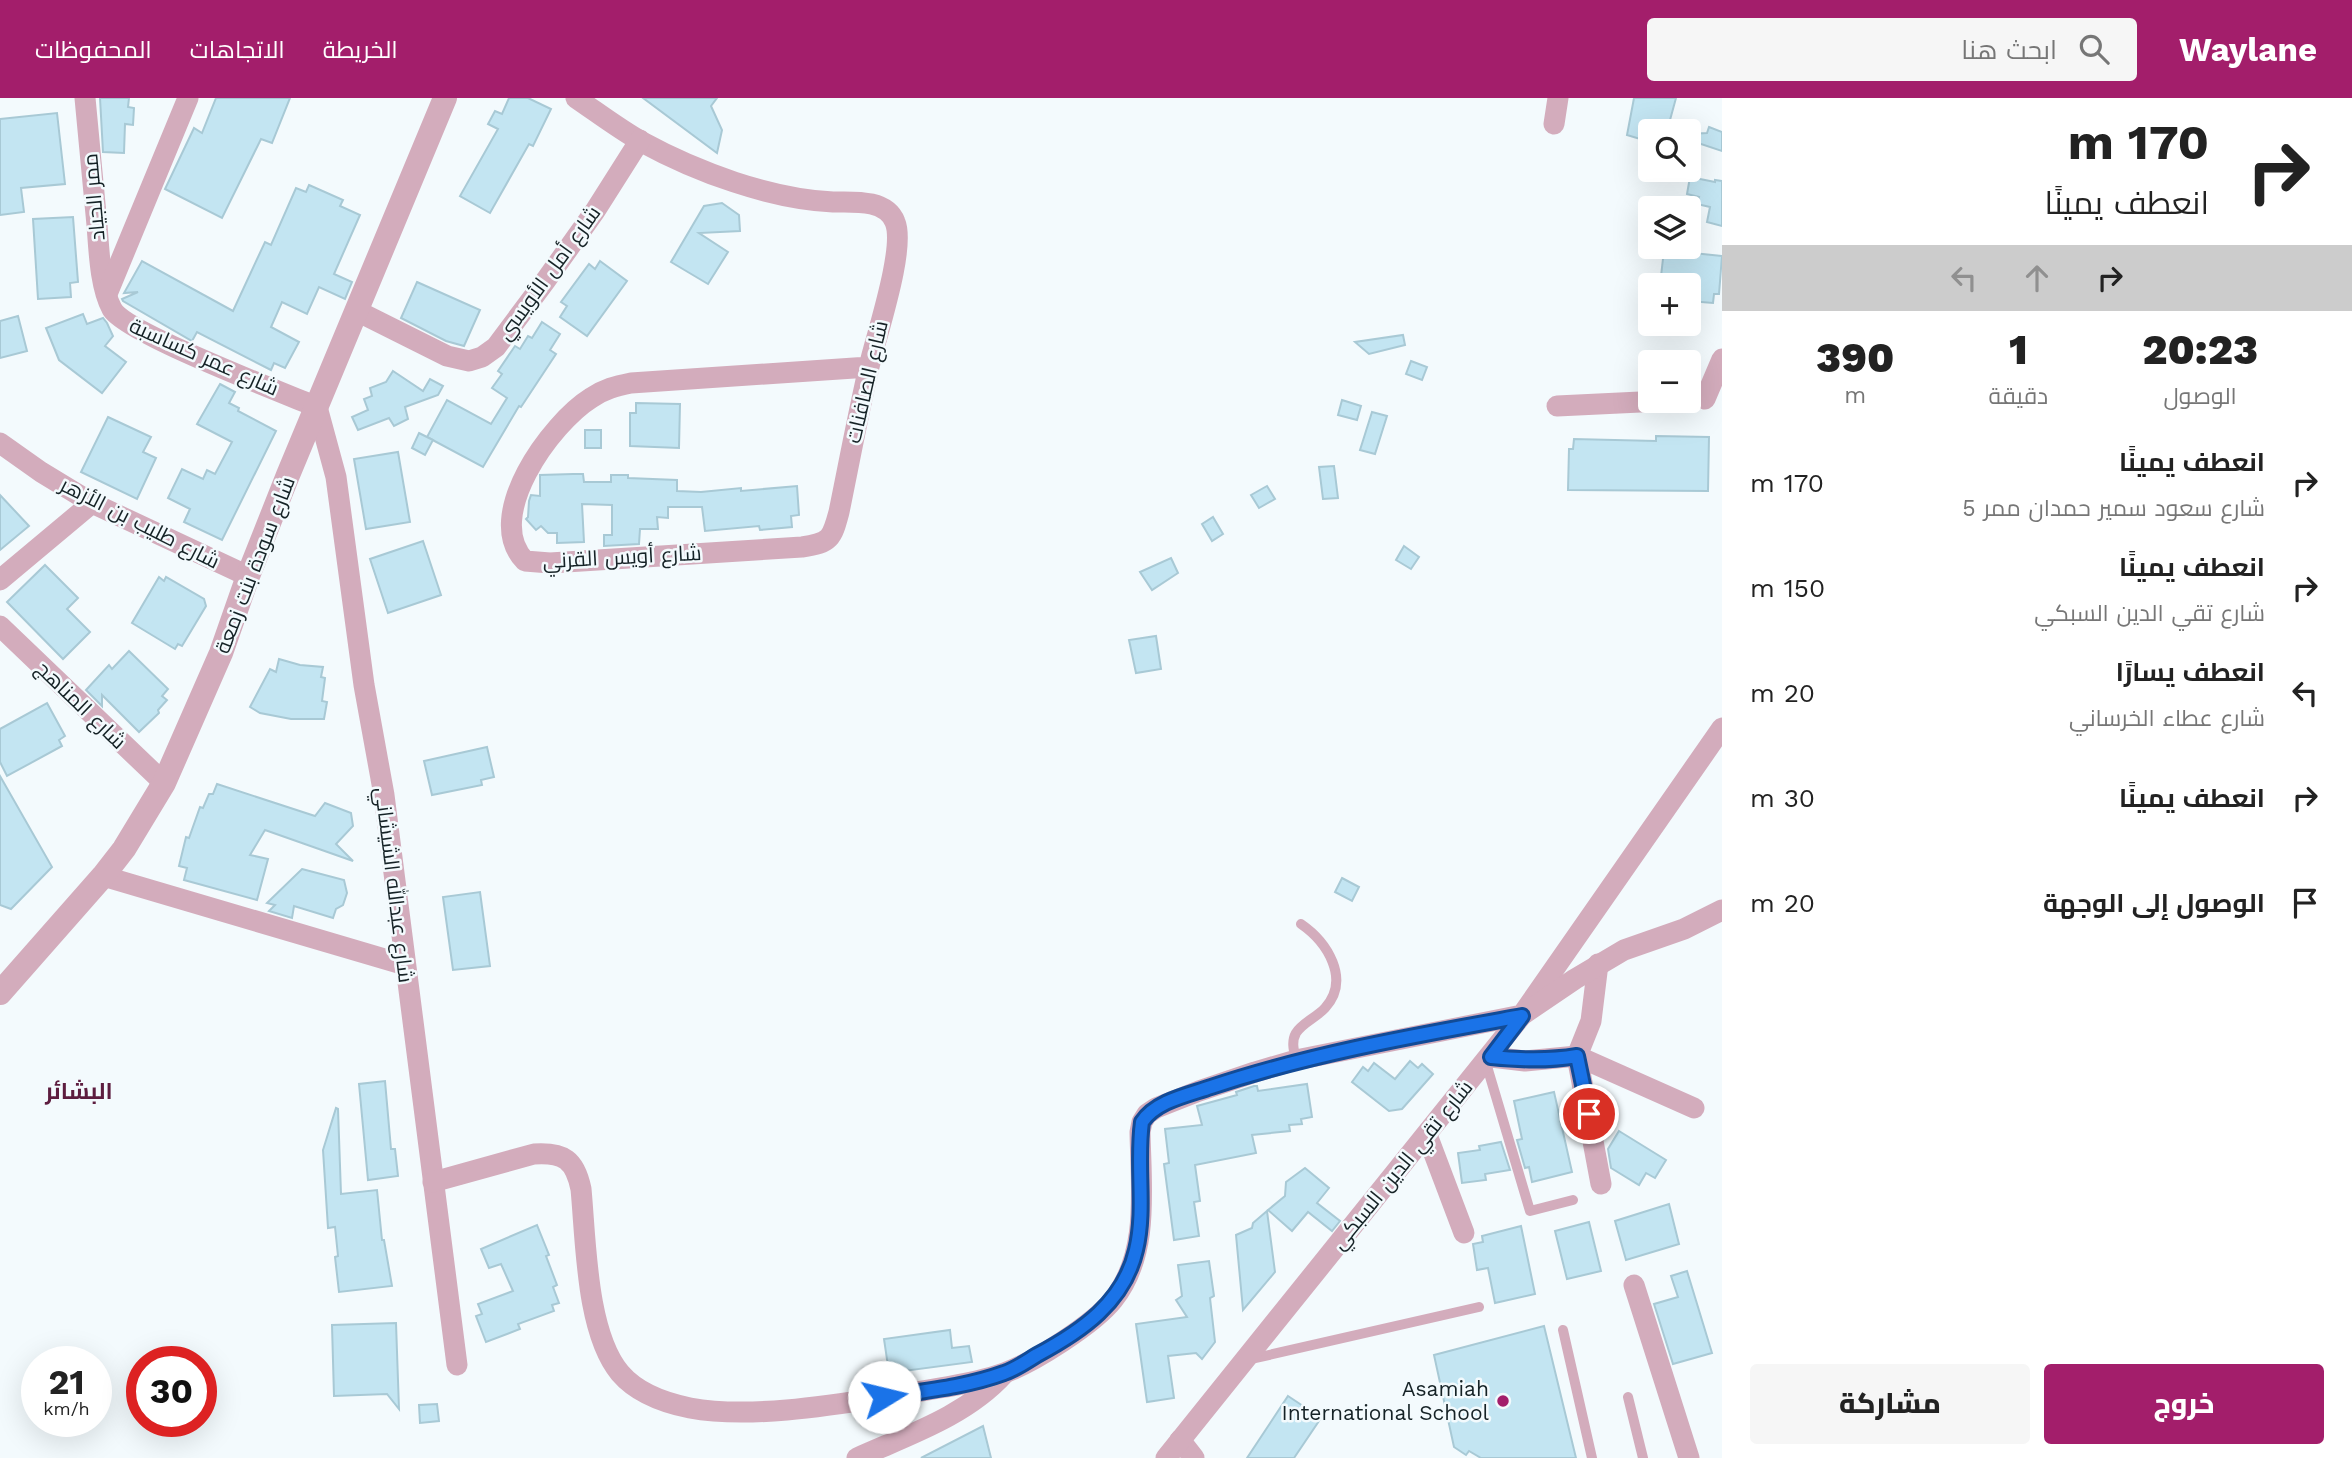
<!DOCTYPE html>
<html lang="ar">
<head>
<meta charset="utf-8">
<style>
  :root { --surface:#fff; --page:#f6f6f6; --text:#222; --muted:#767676; --accent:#a31e6b }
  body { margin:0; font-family:"Work Sans",Cairo,sans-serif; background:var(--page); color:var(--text); direction:rtl; height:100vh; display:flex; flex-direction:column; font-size:26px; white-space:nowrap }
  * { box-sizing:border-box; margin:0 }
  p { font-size:23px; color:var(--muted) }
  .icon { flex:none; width:38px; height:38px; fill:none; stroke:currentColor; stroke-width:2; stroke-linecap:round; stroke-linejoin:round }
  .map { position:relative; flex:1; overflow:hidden; direction:ltr }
  .details { display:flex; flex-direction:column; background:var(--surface); width:630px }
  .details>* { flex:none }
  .banner { background:#fff; color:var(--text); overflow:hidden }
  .tools { position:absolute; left:1638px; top:21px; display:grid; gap:14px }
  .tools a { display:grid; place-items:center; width:63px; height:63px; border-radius:7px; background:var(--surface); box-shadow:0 7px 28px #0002; font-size:35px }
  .speed { position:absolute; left:21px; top:1248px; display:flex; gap:14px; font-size:35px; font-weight:700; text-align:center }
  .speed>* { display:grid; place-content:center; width:91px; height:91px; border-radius:50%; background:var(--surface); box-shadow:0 7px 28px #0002; line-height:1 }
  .speed small { font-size:18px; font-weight:400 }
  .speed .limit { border:10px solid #d22; background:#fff; color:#111 }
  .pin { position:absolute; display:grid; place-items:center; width:60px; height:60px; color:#fff; margin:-30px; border:4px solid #fff; border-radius:50%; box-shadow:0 2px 7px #0007 }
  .me { position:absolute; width:77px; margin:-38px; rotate:81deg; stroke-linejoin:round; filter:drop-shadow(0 0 5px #0008) }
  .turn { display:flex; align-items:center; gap:24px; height:147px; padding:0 28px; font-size:32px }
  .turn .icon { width:91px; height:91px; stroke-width:2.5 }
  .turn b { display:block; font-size:49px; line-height:60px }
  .lanes { display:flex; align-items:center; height:66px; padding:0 28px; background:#0003; justify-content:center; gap:35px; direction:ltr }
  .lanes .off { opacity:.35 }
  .eta { display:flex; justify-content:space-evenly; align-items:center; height:119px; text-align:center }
  .eta b { font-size:42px; font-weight:800; line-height:49px }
  .cta { display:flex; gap:14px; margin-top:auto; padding:14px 28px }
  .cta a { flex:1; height:80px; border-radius:7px; background:var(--accent); color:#fff; font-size:28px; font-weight:800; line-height:80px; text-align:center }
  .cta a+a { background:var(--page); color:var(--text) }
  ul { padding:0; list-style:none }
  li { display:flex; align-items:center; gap:21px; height:105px; padding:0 28px }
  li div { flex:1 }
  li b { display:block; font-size:26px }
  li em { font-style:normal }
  header { display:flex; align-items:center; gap:42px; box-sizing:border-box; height:98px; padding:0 35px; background:var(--accent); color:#fff }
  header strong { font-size:33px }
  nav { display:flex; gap:38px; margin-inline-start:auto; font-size:24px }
  .search { width:490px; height:63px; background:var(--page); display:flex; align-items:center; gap:18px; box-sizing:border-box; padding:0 24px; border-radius:7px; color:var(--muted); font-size:26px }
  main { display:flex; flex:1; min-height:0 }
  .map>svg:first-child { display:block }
  .building { fill:#c3e5f2; stroke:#a8c9d5; stroke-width:2 }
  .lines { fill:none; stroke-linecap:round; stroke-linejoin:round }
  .service { stroke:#d3acbc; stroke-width:10 }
  .minor { stroke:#d3acbc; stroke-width:21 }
  .tertiary { stroke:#d3acbc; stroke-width:24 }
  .route-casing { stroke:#114b97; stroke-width:18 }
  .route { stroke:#1a73e8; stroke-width:12 }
  .poi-dot { fill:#a31e6b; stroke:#f3fafd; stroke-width:2.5 }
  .labels { text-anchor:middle; stroke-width:5; stroke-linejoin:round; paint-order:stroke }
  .street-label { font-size:21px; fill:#152226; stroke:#f3fafd }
  .poi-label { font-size:21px; fill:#152226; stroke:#f3fafd; text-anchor:end }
  .neighbourhood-label { font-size:23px; font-weight:bold; fill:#5d1d3f; stroke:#f3fafd }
</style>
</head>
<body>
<header>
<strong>Waylane</strong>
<div class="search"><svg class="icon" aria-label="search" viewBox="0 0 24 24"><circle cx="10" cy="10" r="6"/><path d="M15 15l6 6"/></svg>ابحث هنا</div>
<nav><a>الخريطة</a><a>الاتجاهات</a><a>المحفوظات</a></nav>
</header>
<main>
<section class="details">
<div class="banner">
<div class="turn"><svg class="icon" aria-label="right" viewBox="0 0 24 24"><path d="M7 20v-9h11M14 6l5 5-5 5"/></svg><div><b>170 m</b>انعطف يمينًا</div></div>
<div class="lanes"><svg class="icon off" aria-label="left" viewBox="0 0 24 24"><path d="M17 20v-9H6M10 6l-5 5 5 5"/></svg><svg class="icon off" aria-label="ahead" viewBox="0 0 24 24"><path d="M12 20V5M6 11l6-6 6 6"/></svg><svg class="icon" aria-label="right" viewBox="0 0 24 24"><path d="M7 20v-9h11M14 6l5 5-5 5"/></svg></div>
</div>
<div class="eta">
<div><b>20:23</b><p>الوصول</p></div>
<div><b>1</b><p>دقيقة</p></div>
<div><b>390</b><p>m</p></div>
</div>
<ul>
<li><svg class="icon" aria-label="right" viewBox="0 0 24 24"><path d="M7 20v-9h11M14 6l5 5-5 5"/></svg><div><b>انعطف يمينًا</b><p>شارع سعود سمير حمدان ممر 5</p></div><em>170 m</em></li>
<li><svg class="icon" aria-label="right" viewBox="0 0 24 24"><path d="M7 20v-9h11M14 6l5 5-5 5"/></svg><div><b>انعطف يمينًا</b><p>شارع تقي الدين السبكي</p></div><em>150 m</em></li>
<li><svg class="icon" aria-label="left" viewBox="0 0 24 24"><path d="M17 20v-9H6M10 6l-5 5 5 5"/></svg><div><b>انعطف يسارًا</b><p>شارع عطاء الخرساني</p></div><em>20 m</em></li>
<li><svg class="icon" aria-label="right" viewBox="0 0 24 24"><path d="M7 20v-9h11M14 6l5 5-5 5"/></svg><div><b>انعطف يمينًا</b></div><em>30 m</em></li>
<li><svg class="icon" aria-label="arrive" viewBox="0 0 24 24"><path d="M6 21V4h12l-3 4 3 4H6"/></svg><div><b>الوصول إلى الوجهة</b></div><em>20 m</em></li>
</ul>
<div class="cta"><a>خروج</a><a>مشاركة</a></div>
</section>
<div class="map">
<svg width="1722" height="1360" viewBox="0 0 1722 1360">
  <rect width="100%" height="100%" fill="#f3fafd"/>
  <g class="building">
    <path d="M100,0h29l-1,9 6,1 -1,17 -8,-1 -1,29 -21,-1z"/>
    <path d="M216,0h74l-18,45 -11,-4 -39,79 -57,-29 29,-61 8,5z"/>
    <path d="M509,0h19l23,11 -18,37 -4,-2 -39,69 -30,-17 38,-67 -10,-5 7,-13 7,3z"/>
    <path d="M643,0h74l-6,8 11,24 -5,23z"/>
    <path d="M1634,0h42l-9,33h-17v11l-23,-7z"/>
    <path d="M57,15l8,71 -44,4 3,24 -24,3v-96z"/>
    <path d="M1709,29l13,5v19l-33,-11v-6l18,-1z"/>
    <path d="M1690,79l25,5v-2l7,1v45l-15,-4 3,-15 -13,-3 2,-7 -12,-3z"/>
    <path d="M309,87l34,15 -3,6 20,9 -26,59 18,8 -7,17 -26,-12 -12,27 -25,-12 -11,25 28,15 -14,26 -11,-5 -3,7 -74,-38 -5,9 -69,-40 -1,-2 16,-7 -14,1 18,-32 91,50 32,-69 6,3 25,-57 10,4z"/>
    <path d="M722,105l17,12 1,16 -41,2 29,19 -20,32 -37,-22 33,-56z"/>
    <path d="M73,119l5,65 -8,1 1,14 -33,2 -5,-80z"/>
    <path d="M1664,152l58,6 -3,38h-5l-1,9 -24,-2v-16h-29z"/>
    <path d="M600,163l27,20 -40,55 -27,-19 7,-11 -6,-4 28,-38 6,5z"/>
    <path d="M417,184l63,28 -16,36 -18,-5 -45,-23z"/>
    <path d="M83,216l4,10 16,-6 4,5 6,13 -8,10 21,16 -24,31 -43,-33 -13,-32z"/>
    <path d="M18,218l9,35 -27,7v-37z"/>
    <path d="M542,224l18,12 -10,16 6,4 -35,53 -2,-1 -36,61 -56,-30 20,-37 44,24 16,-26 -15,-10 10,-14 -4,-3 17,-25 5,3 8,-13 4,2z"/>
    <path d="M1403,237l2,10 -36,9 -14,-12z"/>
    <path d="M1411,263l16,6 -5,13 -16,-6z"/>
    <path d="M393,273l30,20 7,-12 13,7 -5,9 -33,12 3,12 -14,7 -5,-8 -31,12 -6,-13 16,-7 -4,-11 8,-3 -2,-8 16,-6z"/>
    <path d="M220,286l15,8 -6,11 10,5 -1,3 38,20 -54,109 -38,-18 6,-13 -22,-11 14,-29 21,10 4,-9 8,4 17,-32 -35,-18z"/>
    <path d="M1342,302l19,6 -4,14 -19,-5z"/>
    <path d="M636,305l44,1 -1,44 -49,-2v-33h6z"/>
    <path d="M1372,314l15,4 -12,38 -15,-4z"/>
    <path d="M108,319l43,20 -8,15 13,6 -19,41 -56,-27z"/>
    <rect x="585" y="332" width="16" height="18"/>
    <path d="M419,335l14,7 -8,15 -13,-7z"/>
    <path d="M1656,338l53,1 -1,54 -140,-1 1,-41h4l1,-10 82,2z"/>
    <path d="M398,354l12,70 -44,7 -12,-70z"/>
    <path d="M1334,368l4,32 -15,1 -4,-32z"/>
    <path d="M573,376h10l1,8h27v-7h17v3l49,2v11l24,1 40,-4v3l56,-5 2,29 -8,1 1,11 -32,3 -1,-4 -54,5 -3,-24h-34v11l-11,-1 1,12h-18l-1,15 -35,2v-11h8v-30l-30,-1 2,38 -27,1v-10h-9l-7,-7 -5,4 -10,-11 2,-2 1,-16 2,-6 9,1v-21z"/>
    <path d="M1267,388l8,13 -16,9 -8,-13z"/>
    <path d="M0,397l29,31 -29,24z"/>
    <path d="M1213,419l10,17 -11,7 -10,-17z"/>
    <path d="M423,443l18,54 -53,18 -18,-54z"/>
    <path d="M1404,448l15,11 -8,12 -15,-9z"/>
    <path d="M1171,460l7,15 -26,17 -12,-18z"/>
    <path d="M45,467l33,33 -11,11 23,23 -27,27 -56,-57z"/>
    <path d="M159,479l5,4 2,-4 38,22 2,7 -24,40 -4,-2 -3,5 -43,-26z"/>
    <path d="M1156,538l5,33 -25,4 -7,-33z"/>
    <path d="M129,553l39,38 -6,7 5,4 -9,10 1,3 -20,19 -37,-37v11l-16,-16 23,-25 3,4z"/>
    <path d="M279,561l21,6 23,2 -2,10 4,1 -3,23 5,1 -3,17h-33l-31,-6 -10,-6 20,-38 6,3z"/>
    <path d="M47,605l18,33 -6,4 3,6 -55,30 -7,-14v-33z"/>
    <path d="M487,649l7,30 -13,3 1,5 -50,10 -8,-34z"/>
    <path d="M0,678l52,91 -41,42 -11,-4z"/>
    <path d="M217,686l98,32 10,-13 26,10 2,13 -17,18 17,17 -88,-31 -15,25 18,4 -11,41 -73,-20 3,-12 -8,-2 7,-29 3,1 11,-31 3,1 6,-14h4z"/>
    <path d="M302,771l42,11 3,13 -4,12 -7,4 -3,9 -39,-12 -2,12 -23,-7 6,-6 -8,-2z"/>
    <path d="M1342,780l17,9 -7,14 -17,-9z"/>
    <path d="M480,794l10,74 -37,4 -10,-73z"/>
    <path d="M1410,963l8,7 4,-4 11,10 -31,35 -13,2 -37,-29 11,-15 5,4 6,-8 21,16z"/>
    <path d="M385,983l6,68h4l3,27 -30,4 -9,-96z"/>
    <path d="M1307,986l5,33 -11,2 1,5 -13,1 1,6 -38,4 4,18 -61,12 5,36 -6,1 5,34 -25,4 -10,-76 5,-1 -4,-34 37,-4 -5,-19 40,-11 -1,-3 18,-6h3l1,5z"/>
    <path d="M1554,994l18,80 -40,10 -3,-15 -4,1 -8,-28 5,-1 -8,-38z"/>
    <path d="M336,1010l2,1 3,85 36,-4 5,50h2l8,46 -53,6 -4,-35 3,-1 -3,-29 -7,1 -5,-78z"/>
    <path d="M1619,1033l47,29 -11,18 -9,-5 -7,12 -28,-17 -3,-19z"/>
    <path d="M1501,1044l9,28 -25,4 1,6 -24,3 -4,-30 22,-3 -1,-4z"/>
    <path d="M1305,1070l24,20 -12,15 23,18 -8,10 -24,-19 -16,19 -24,-21 17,-14 1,-14z"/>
    <path d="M1669,1106l10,40 -53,16 -11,-39z"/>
    <path d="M1267,1113l8,61 -32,38 -7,-75 16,-7 1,-5z"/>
    <path d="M1589,1124l12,49 -34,8 -12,-48z"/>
    <path d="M537,1127l12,30 -3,1 11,29 -4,2 6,16 -7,2 2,6 -36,13 2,5 -34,13 -10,-26 6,-2 -4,-10 35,-13 -12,-27 -12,4 -8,-19z"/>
    <path d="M1521,1128l14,68 -40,9 -7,-35 -11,2 -4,-26 10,-2 -1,-6z"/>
    <path d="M1209,1163l5,35 -4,2 5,44 -13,17 -6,-6 -28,3 6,42 -27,4 -11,-78 51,-7 -11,-17 6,-4 -4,-31z"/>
    <path d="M1687,1173l25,82 -39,11 -19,-60 24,-7 -7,-21z"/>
    <path d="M396,1225l3,86 -12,-15 -53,2 -2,-71z"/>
    <path d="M1544,1228l32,132h-95l-12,-7 -3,4 -12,-8 -20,-92z"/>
    <path d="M950,1232l2,18 17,-2 3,16 -83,11 -5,-34z"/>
    <path d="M1288,1298l33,22 -27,40h-47z"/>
    <path d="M437,1306l2,17 -19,2 -1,-18z"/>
    <path d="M983,1328l8,32h-70z"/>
  </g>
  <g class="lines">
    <g class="service">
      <path d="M1296,962c-2,-9 -5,-18 0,-27 6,-10 21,-16 29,-25 26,-29 2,-66 -24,-84"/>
      <path d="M1486,965l44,148 43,-11"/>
      <path d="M1563,1232l29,128"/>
      <path d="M1247,1262l232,-53"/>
      <path d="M1628,1299l15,61"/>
    </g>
    <g class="minor">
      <path d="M85,0c4,42 8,85 12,127 2,25 3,62 15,84 13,24 172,84 205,98l19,70 28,208 20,110 73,570"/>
      <path d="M576,0c22,15 43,31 66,44 55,30 128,57 191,60 20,0 53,-3 62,20 11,26 -19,114 -26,145 -11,48 -20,96 -30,145 -7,26 -8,31 -37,35l-252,16 -25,-2c-43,-44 26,-138 66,-163 13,-9 25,-12 40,-15l238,-16"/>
      <path d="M1554,26l4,-26"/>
      <path d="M107,196l81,-196"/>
      <path d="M357,213l90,45 22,5 13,-4 14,-10 50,-67 49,-69 45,-71"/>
      <path d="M1705,301l17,-40"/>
      <path d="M1557,308l104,-5"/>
      <path d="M0,345l41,29 51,31 156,73"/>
      <path d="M0,482l92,-77"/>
      <path d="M0,528l164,157"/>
      <path d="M103,778l302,89"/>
      <path d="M1598,866l-7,57 -14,35 24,128"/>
      <path d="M1491,959l34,4 52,-5 117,52"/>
      <path d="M1427,1037l37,98"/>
      <path d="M433,1084l101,-28c30,-2 41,6 47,35 5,52 5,143 39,184 17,20 45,30 70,35 65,12 155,-5 221,-15 30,-6 63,-9 93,-20 29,-10 90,-49 109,-73 37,-46 28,-112 27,-168l2,-10 5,-8 9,-6 43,-17 56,-19 41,-12 226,-45 200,-287"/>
      <path d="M1634,1187l55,173"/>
      <path d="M1180,1342l14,18"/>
      <path d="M857,1360c51,-23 109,-42 147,-84"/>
      <path d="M1166,1360l356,-443 53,-36 49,-29 60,-21 38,-19"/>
    </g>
    <path class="tertiary" d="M0,895l103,-117 21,-27 40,-66 57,-130 27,-77 40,-101 157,-377"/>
  </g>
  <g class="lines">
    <g class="route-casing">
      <path id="route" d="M884,1299c39,-6 82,-10 120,-24 12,-4 23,-12 33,-18 45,-24 87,-53 99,-105 10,-41 0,-86 6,-128 14,-21 46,-27 69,-35 102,-34 207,-52 311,-71l-31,41c30,3 56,4 86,-1l12,58"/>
    </g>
    <use href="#route" class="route"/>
  </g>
  <circle class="poi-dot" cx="1503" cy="1303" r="7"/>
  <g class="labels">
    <g class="street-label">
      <text transform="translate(94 99) rotate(-95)" y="7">ممر الجياد</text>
      <text transform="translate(549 175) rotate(-54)" y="7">شارع أمل الأويسي</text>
      <text transform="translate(204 259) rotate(24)" y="7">شارع عمر كساسبة</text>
      <text transform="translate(867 284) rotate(-77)" y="7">شارع الصافنات</text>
      <text transform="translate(140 425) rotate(27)" y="7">شارع طليب بن الأزهر</text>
      <text transform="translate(622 459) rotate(-3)" y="7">شارع أويس القرني</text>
      <text transform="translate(255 467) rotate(-69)" y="7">شارع سودة بنت زمعة</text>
      <text transform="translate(81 607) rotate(44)" y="7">شارع المناهج</text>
      <text transform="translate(394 787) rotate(83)" y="7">شارع عبدالله الشيشاني</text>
      <text transform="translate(1402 1067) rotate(-51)" y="7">شارع تقي الدين السبكي</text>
    </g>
    <g class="poi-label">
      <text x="1489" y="1298">Asamiah<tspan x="1489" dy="24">International School</tspan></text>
    </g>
    <g class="neighbourhood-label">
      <text x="79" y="1001">البشائر</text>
    </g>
  </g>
</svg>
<div class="tools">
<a><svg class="icon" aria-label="search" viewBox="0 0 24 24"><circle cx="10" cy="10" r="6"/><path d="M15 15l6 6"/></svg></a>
<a><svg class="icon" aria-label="layers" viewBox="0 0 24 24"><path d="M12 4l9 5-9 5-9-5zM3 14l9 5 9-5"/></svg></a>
<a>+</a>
<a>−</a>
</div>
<div class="speed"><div>21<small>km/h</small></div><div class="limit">30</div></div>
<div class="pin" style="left:1589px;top:1016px;background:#d93025"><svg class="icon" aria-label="arrive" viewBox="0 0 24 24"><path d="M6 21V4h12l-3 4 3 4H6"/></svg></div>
<svg class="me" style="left:884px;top:1299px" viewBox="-20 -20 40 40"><circle r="19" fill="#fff"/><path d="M0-13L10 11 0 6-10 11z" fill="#1a73e8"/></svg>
</div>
</main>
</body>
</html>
